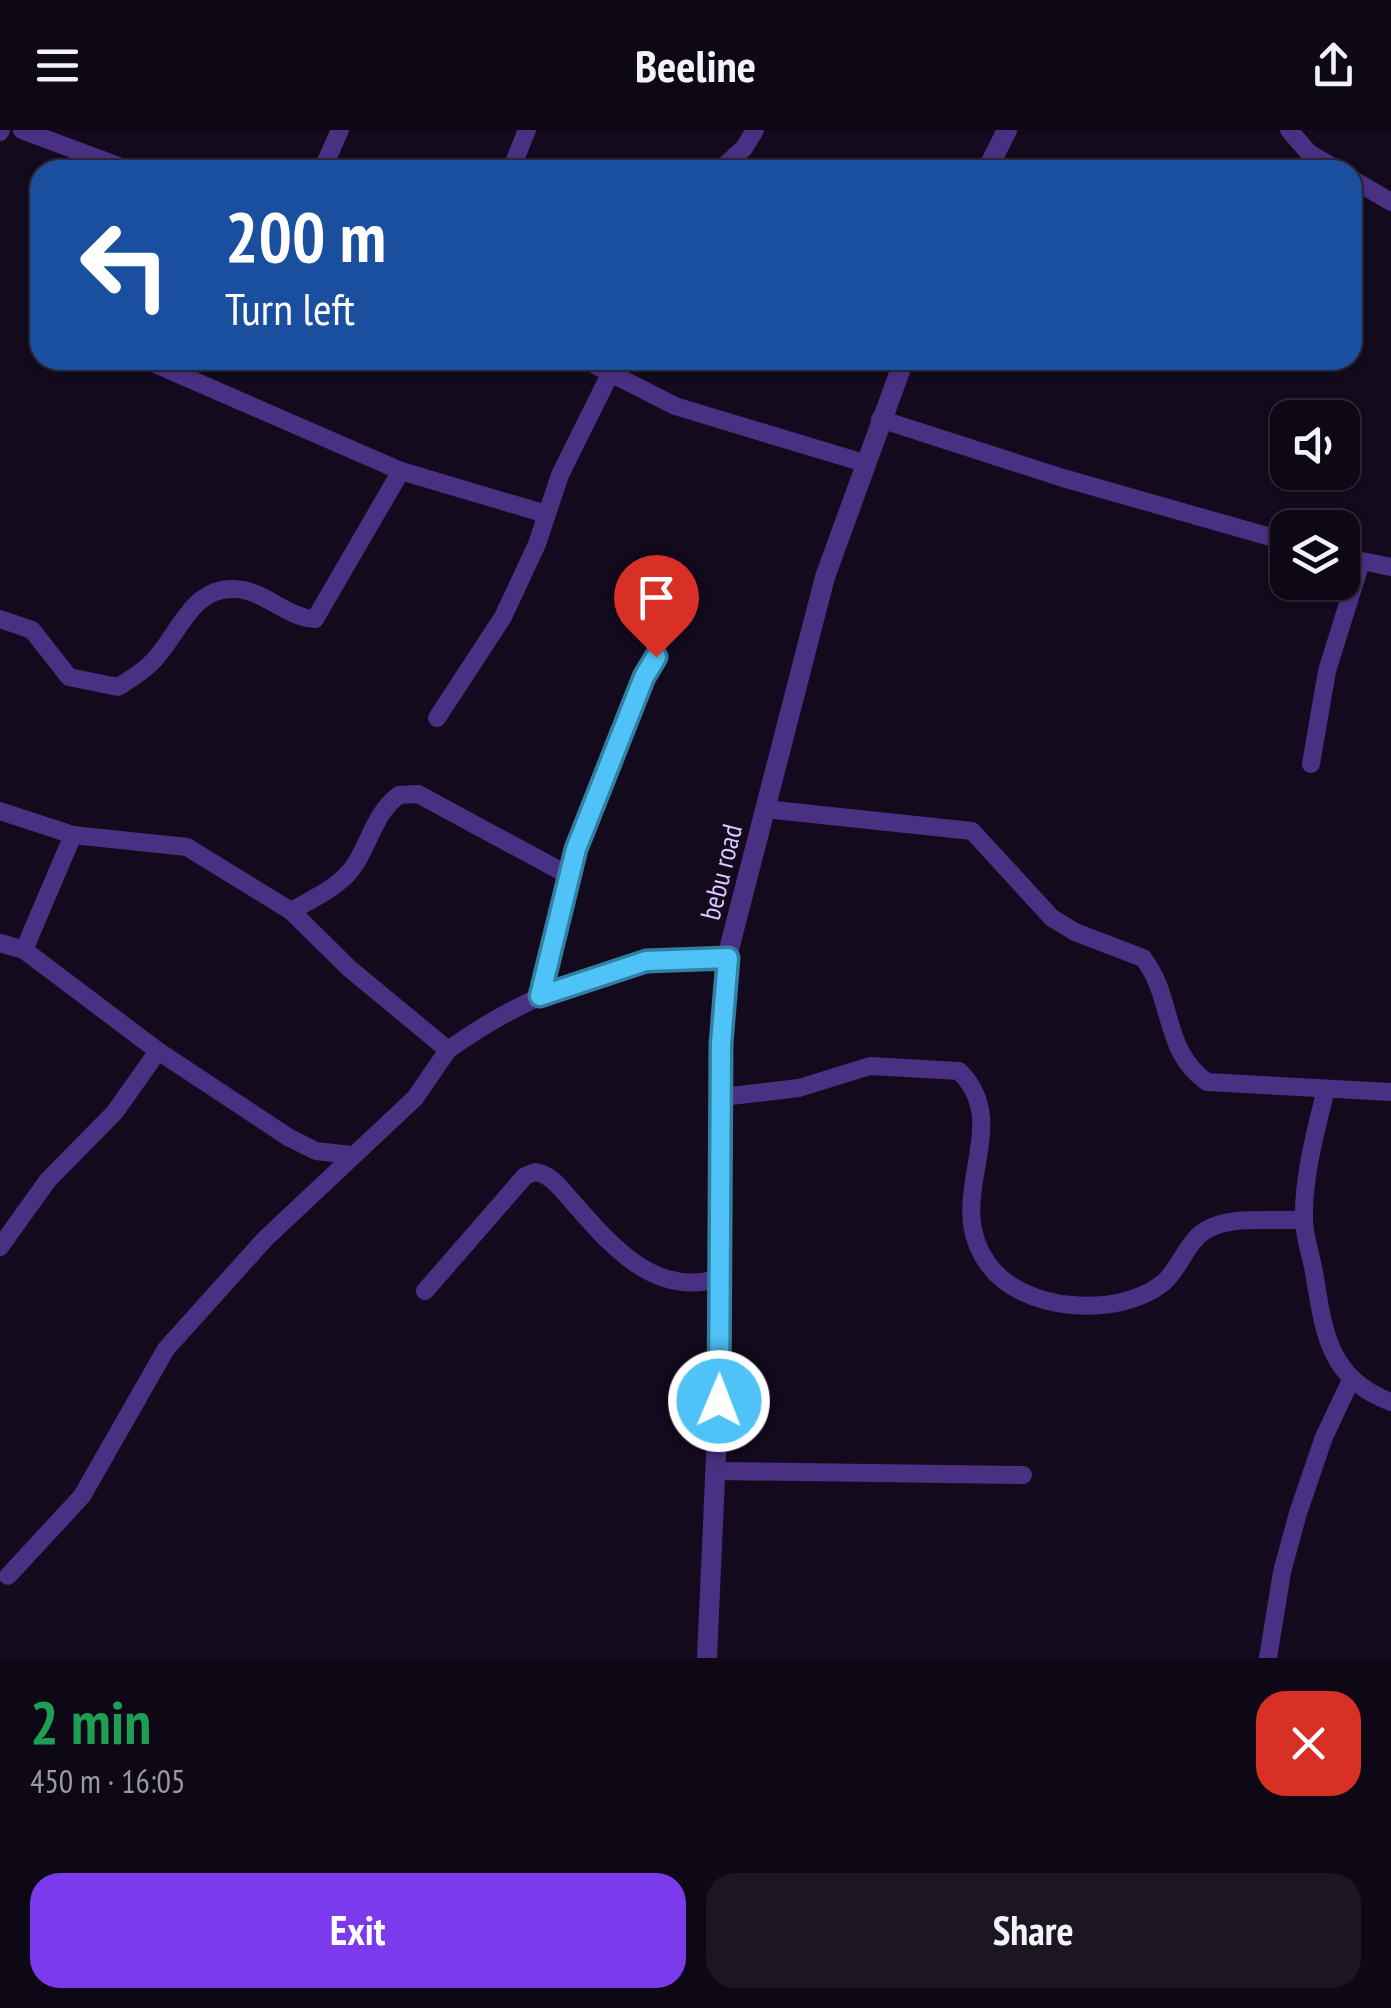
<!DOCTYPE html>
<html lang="en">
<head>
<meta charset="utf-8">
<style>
  :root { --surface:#0e0816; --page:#1c1623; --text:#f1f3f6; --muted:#9b9aa1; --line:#2e2935; --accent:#7c3aed }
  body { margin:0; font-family:"PT Sans Narrow",sans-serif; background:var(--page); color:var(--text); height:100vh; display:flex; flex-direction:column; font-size:38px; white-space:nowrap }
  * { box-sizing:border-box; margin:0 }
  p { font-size:32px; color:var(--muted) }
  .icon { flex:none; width:55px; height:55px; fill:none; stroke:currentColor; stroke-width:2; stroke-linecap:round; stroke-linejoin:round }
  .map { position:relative; height:1528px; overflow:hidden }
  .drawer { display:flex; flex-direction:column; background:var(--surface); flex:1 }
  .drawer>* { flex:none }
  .hud { position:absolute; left:30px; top:30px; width:1332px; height:210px; border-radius:30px; box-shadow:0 2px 8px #0004,0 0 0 2px var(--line); background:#1a4fa0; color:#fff; overflow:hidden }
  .buttons { position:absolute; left:1270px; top:270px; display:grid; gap:20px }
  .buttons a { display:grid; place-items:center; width:90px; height:90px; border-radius:20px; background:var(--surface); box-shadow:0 2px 8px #0004,0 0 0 2px var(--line); font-size:50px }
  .pin { position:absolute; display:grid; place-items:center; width:85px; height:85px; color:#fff; margin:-102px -42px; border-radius:50% 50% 50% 0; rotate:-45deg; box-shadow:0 0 10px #0007 }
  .pin .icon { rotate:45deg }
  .me { position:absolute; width:110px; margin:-55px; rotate:1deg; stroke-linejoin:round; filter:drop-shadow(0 0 8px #0008) }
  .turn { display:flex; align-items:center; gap:35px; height:210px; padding:0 30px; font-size:45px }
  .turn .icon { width:130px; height:130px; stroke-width:2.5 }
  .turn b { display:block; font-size:70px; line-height:85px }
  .round { display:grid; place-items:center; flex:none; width:105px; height:105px; border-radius:30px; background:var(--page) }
  .overview { display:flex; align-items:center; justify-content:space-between; height:170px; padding:0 30px }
  h1 { font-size:60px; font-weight:600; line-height:75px; color:#1e9e55 }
  .button { display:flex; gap:20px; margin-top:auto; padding:20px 30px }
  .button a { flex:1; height:115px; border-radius:30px; background:var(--accent); color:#fff; font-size:40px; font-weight:600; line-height:115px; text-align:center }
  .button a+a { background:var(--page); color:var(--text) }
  header { display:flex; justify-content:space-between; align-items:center; height:130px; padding:0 30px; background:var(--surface); font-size:45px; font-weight:600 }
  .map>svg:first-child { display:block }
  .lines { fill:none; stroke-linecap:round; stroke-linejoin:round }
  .minor { stroke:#493082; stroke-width:18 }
  .tertiary { stroke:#493082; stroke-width:20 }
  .route-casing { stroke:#337fa1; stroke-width:25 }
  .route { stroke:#4fc3f7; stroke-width:18 }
  .labels { text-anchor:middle; stroke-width:10; stroke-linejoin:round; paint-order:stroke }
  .street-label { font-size:28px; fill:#dcc7ff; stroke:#130a1e }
</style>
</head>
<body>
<header><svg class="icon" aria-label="menu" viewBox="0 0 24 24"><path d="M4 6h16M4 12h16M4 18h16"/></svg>Beeline<svg class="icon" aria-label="share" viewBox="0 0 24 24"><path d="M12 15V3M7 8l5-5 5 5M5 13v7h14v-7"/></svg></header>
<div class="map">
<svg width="1391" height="1528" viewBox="0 0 1391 1528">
  <rect width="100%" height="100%" fill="#130a1e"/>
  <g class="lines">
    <g class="minor">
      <path d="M22,0l107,40"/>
      <path d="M1289,0l20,23 29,17"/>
      <path d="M0,2l1,-2"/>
      <path d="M322,40l18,-40"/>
      <path d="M511,40l16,-40"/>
      <path d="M720,40l24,-22 11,-18"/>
      <path d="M1352,49l39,23"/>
      <path d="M146,230l255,111 145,43"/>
      <path d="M585,230l90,46 189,57"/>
      <path d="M880,289l183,59 225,64"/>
      <path d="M1342,427l49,10"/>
      <path d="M0,489l32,11 37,47 49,10c11,-7 23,-14 32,-23 27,-24 40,-78 85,-75 29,1 50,28 80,30l86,-148"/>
      <path d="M437,588l66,-101 34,-73 23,-69 57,-115"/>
      <path d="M1311,634l16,-93 34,-109"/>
      <path d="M765,679l207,22 80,87 23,14 68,26c31,39 19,93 64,124l184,10"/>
      <path d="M0,681l73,24 114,12 104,64 59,58 98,81c88,-63 172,-90 279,-93"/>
      <path d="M291,781c23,-13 51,-25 65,-48 15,-24 19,-50 43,-68l19,-1 150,81"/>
      <path d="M0,813l24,7 134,101 130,86 28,14 35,4"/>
      <path d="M24,820l49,-115"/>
      <path d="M540,866l35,-147 69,-172 12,-20"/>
      <path d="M1326,959c-10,41 -23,88 -22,130 0,17 7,36 10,53 10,60 14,107 77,130"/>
      <path d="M722,967l77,-9 71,-22 89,5c57,56 -19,126 29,193 34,48 130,55 175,19 17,-14 23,-41 43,-53 28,-16 67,-7 98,-11"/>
      <path d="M0,1117l48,-67 67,-68 43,-61"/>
      <path d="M425,1161l100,-115 10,-4c16,2 26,17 36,28 39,44 83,99 149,78"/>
      <path d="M716,1341l307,4"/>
      <path d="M8,1446l74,-80 84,-147 99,-110 150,-141 33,-48"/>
      <path d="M1268,1528l14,-86 16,-59 26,-76 27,-57"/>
    </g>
    <g class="tertiary">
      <path d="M987,40l20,-40"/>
      <path d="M707,1528l13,-292 1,-322 6,-87 98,-380 79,-217"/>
    </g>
  </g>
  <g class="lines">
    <g class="route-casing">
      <path id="route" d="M656,527l-12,20 -68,172 -36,147 106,-35 82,-3 -7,86 -2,357"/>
    </g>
    <use href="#route" class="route"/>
  </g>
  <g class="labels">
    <g class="street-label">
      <text transform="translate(721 742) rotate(-76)" y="10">bebu road</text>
    </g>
  </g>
</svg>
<div class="buttons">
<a><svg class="icon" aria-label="sound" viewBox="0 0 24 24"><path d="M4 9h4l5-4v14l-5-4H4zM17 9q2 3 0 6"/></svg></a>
<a><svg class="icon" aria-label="layers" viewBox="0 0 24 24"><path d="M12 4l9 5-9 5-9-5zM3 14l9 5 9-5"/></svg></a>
</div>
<div class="pin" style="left:656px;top:527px;background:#d93025"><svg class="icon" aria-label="arrive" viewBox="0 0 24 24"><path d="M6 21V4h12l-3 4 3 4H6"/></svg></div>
<svg class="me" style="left:719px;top:1271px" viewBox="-20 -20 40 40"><circle r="17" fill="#4fc3f7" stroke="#fff" stroke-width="3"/><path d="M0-11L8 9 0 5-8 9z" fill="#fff"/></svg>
<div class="hud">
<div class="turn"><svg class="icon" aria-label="left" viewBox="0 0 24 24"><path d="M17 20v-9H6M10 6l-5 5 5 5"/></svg><div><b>200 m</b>Turn left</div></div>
</div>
</div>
<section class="drawer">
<div class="overview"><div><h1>2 min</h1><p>450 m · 16:05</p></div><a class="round" style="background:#d93025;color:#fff"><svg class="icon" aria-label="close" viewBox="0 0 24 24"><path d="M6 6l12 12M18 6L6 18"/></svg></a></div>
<div class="button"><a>Exit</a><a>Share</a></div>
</section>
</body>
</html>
